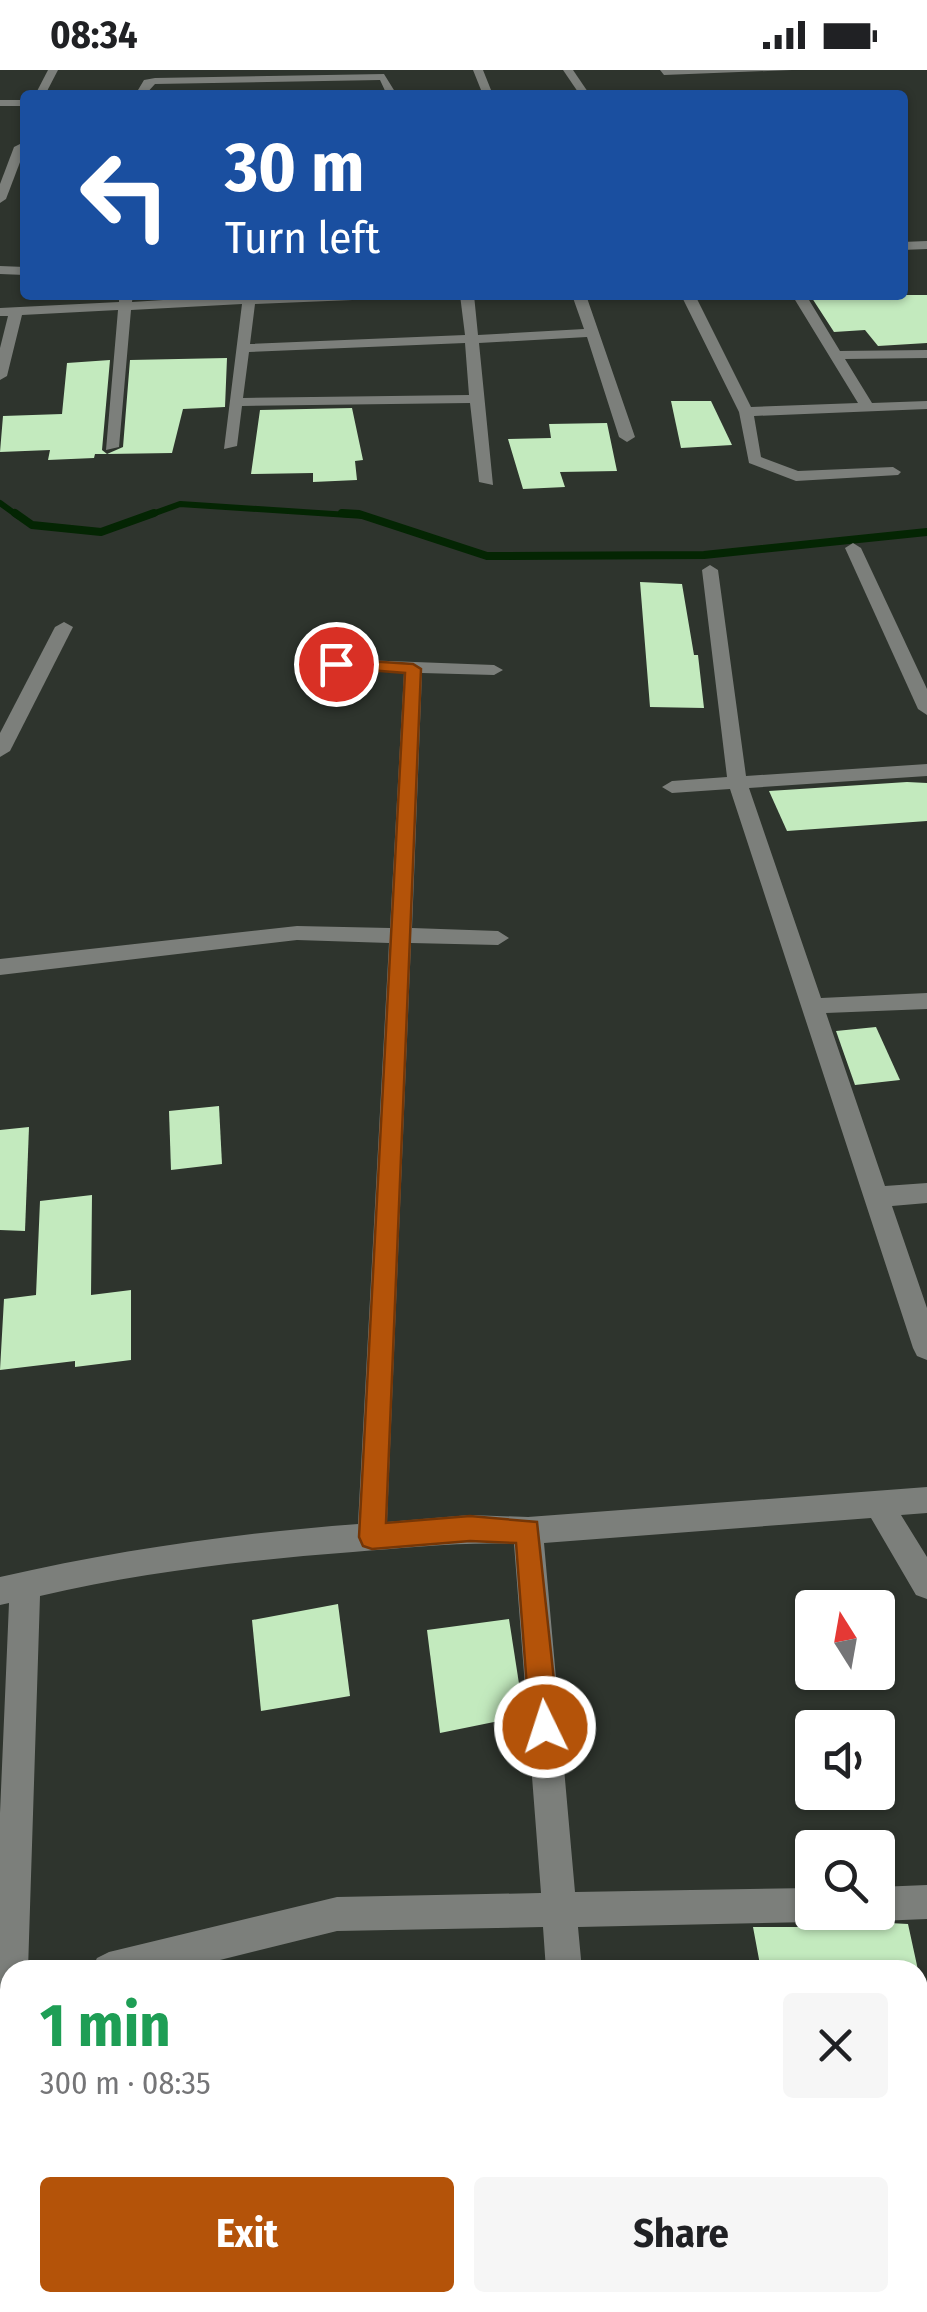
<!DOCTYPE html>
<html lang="en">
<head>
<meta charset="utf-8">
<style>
  :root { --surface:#fff; --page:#f6f6f6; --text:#202124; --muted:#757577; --accent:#b45309 }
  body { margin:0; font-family:"Fira Sans Condensed",sans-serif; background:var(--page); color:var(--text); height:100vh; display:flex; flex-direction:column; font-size:38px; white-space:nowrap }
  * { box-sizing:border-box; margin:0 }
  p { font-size:32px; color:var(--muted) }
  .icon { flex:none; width:55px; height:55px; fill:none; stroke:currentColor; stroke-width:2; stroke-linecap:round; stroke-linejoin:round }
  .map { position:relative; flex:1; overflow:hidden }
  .panel { position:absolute; left:0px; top:1890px; width:928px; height:352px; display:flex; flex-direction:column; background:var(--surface); border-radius:30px 30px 0 0; box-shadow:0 2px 8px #0004 }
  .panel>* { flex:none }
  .hud { position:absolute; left:20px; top:20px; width:888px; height:210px; border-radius:10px; box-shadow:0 2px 8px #0004; background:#1a4fa0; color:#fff; overflow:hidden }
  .needle { width:65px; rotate:349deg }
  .fabs { position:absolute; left:795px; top:1520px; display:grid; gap:20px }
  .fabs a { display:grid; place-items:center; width:100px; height:100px; border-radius:10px; background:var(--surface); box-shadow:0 2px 8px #0004; font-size:50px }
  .pin { position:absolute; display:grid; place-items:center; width:85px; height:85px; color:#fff; margin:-42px; border:5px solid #fff; border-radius:50%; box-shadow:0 2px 10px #0007 }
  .me { position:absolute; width:110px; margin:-55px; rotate:356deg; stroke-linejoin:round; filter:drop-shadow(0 0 8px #0008) }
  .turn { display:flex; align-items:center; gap:35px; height:210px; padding:0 40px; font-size:45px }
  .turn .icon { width:130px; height:130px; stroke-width:2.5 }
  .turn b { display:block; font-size:70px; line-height:85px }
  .round { display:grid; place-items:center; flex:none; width:105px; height:105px; border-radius:10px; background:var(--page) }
  .headline { display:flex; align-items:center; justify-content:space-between; height:170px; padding:0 40px }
  h1 { font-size:60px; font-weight:700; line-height:75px; color:#1e9e55 }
  .action { display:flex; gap:20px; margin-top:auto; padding:20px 40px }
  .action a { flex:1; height:115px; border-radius:10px; background:var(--accent); color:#fff; font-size:40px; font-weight:700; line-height:115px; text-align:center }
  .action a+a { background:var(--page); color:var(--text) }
  .status { display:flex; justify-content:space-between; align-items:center; height:70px; padding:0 50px; background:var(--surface); direction:ltr }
  .status svg { height:28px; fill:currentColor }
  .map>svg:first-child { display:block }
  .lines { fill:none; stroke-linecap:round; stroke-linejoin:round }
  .stream-far1 { stroke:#042503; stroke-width:6 }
  .stream { stroke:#042503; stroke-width:8 }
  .building { fill:#c3eabe }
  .minor { fill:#7c7f7b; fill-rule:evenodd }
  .route { fill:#b45309; stroke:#753606; stroke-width:2.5 }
</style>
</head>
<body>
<div class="status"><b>08:34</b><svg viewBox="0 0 49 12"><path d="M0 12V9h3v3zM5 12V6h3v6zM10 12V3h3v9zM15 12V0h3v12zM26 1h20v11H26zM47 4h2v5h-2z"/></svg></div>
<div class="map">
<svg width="927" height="2242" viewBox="0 0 927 2242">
  <rect width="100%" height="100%" fill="#2e342d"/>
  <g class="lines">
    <g class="stream-far1">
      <path d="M0,433l18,13"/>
      <path d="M147,446l33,-12 184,12"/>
    </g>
    <g class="stream">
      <path d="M15,443l17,12 69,7 53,-19"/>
      <path d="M342,443l17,1 128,42 217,-1 223,-23"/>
    </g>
  </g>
  <g class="building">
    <path d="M810,225h117v48l-49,3 -13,-16 -31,2z"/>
    <path d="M227,288l-2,49 -42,2 -11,44 -65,1 16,-7 7,-87z"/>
    <path d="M110,290l-8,90 5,4h-12l-1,4 -46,2 2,-10 -50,2 3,-36 59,-2 5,-51z"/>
    <path d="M671,331h40l21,44 -51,3z"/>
    <path d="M352,338l11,52 -8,1 2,19 -44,2v-9l-62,1 9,-64z"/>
    <path d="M607,353l10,48 -57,1 5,15 -42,2 -15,-50 43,-1 -2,-14z"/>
    <path d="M640,512l42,2 12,71h4l6,53 -54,-1z"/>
    <path d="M907,712l20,1v38l-140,10 -18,-40z"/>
    <path d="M876,957l24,53 -45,5 -19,-54z"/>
    <path d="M219,1036l3,58 -51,6 -2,-59z"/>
    <path d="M29,1057l-4,104 -25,-1v-100z"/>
    <path d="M92,1125l-1,100 40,-5v70l-56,7v-6l-75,9 4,-71 32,-4 4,-94z"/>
    <path d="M338,1534l12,92 -89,15 -9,-91z"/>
    <path d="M509,1549l15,97 -84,17 -13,-103z"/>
    <path d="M870,1852l38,2 10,46h-157l-8,-43h84z"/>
  </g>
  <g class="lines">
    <g class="minor">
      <path d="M48,0h10l-13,25h-10z"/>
      <path d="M473,0h10l10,25h-10z"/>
      <path d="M563,0h10l17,25h-10z"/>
      <path d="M660,0h132l-128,5z"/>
      <path d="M384,4l13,21h-10l-7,-15 -225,4 -10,11h-10l9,-15 11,-2z"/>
      <rect x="0" y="30" width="25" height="6"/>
      <path d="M20,74l5,5 -19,50 -6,4v-19l14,-37z"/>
      <path d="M927,171v8l-25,1v-8z"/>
      <path d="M0,196l25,1v8l-25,-1z"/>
      <path d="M119,225h14l-1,7 109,-7h143l-7,4 -122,5 -5,40 215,-9 -5,-40h14l4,40 106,-6 -12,-34h14l49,142 -8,5 -8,-5 -32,-100 -108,6 14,142 -14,-3 -9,-79 -228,3 -5,40 -13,3 18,-145 -111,6 -12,137 -13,3 12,-140 -96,5 -15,61 -7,4v-32l8,-32h-8v-8l119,-6zM465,273l4,52 -226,3 6,-46z"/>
      <path d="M681,225h14l56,112 107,-4 -66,-108h14l34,56 87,-1v8l-82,1 27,44 55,-2v8l-173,7 7,41 37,14 95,-4 8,5 -3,3 -102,6 -47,-18 -10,-51z"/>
      <path d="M853,473l8,5 66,141v26l-9,-6 -73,-161z"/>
      <path d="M710,495l8,5 28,206 181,-12v12l-178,12 72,210 106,-5v16l-101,4 59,173 42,-3v20l-35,3 35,102v52l-10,-4 -4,-8 -183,-559 -58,4 -10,-6 10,-6 55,-4 -25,-207z"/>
      <path d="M64,552l9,5 -63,124 -10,6v-24l55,-106z"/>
      <path d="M336,589l158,6 9,5 -9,5 -72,-2 -10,255 86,3 11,7 -11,7 -87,-2 -24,579 83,-7 58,2 399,-30v26l-26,2 26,42v42l-11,-4 -45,-77 -327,25 31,349 237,-4v24h14l-2,5 -12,5 -234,5 4,43h-36l-3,-43 -206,4 -157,39h-89l6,-12 12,-6 228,-55 204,-4 -27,-349c-54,-2 -108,4 -161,8 -106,8 -210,20 -313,44l-12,374h-18v305l-10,5v-467l9,-210 -9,2v-28c119,-27 237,-44 358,-53l31,-581 -92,-3 -297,35v-16l297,-33 93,2 14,-256 -74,-4v-8z"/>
      <path d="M927,1815v34l-49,2 -12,-5 -2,-4h14v-25z"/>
      <path d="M918,2177h9v40l-9,-1z"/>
      <path d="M918,2217l9,25h-40l-2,-10h33z"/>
      <path d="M258,2232h114l-4,10h-114z"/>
      <path d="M571,2232h40l1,10h-40z"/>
    </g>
  </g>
  <path class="route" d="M336,589l77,5 8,5 -35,854 84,-7 67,6 22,205 -4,11 -10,4 -11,-4 -4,-11 -14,-184 -46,-2 -98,8 -9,-3 -4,-9 46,-864 -74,-6 -3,-3z"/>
</svg>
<div class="fabs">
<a><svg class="needle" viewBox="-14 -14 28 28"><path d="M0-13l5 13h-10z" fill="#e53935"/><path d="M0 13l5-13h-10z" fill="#757577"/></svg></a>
<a><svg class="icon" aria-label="sound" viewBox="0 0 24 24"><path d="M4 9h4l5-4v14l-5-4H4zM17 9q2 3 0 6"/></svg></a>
<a><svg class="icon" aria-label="search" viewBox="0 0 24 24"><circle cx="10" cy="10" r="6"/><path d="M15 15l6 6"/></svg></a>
</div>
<div class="pin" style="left:336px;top:594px;background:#d93025"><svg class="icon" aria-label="arrive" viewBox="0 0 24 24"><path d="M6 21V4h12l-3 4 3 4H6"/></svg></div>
<svg class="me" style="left:545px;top:1657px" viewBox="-20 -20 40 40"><circle r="17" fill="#b45309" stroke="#fff" stroke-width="3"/><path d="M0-11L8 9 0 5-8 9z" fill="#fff"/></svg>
<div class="hud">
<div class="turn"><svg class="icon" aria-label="left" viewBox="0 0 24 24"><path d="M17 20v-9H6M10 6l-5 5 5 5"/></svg><div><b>30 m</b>Turn left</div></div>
</div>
<section class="panel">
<div class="headline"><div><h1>1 min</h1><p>300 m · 08:35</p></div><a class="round"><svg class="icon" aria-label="close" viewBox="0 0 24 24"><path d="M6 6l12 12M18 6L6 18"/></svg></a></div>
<div class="action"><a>Exit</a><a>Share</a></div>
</section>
</div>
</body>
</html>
